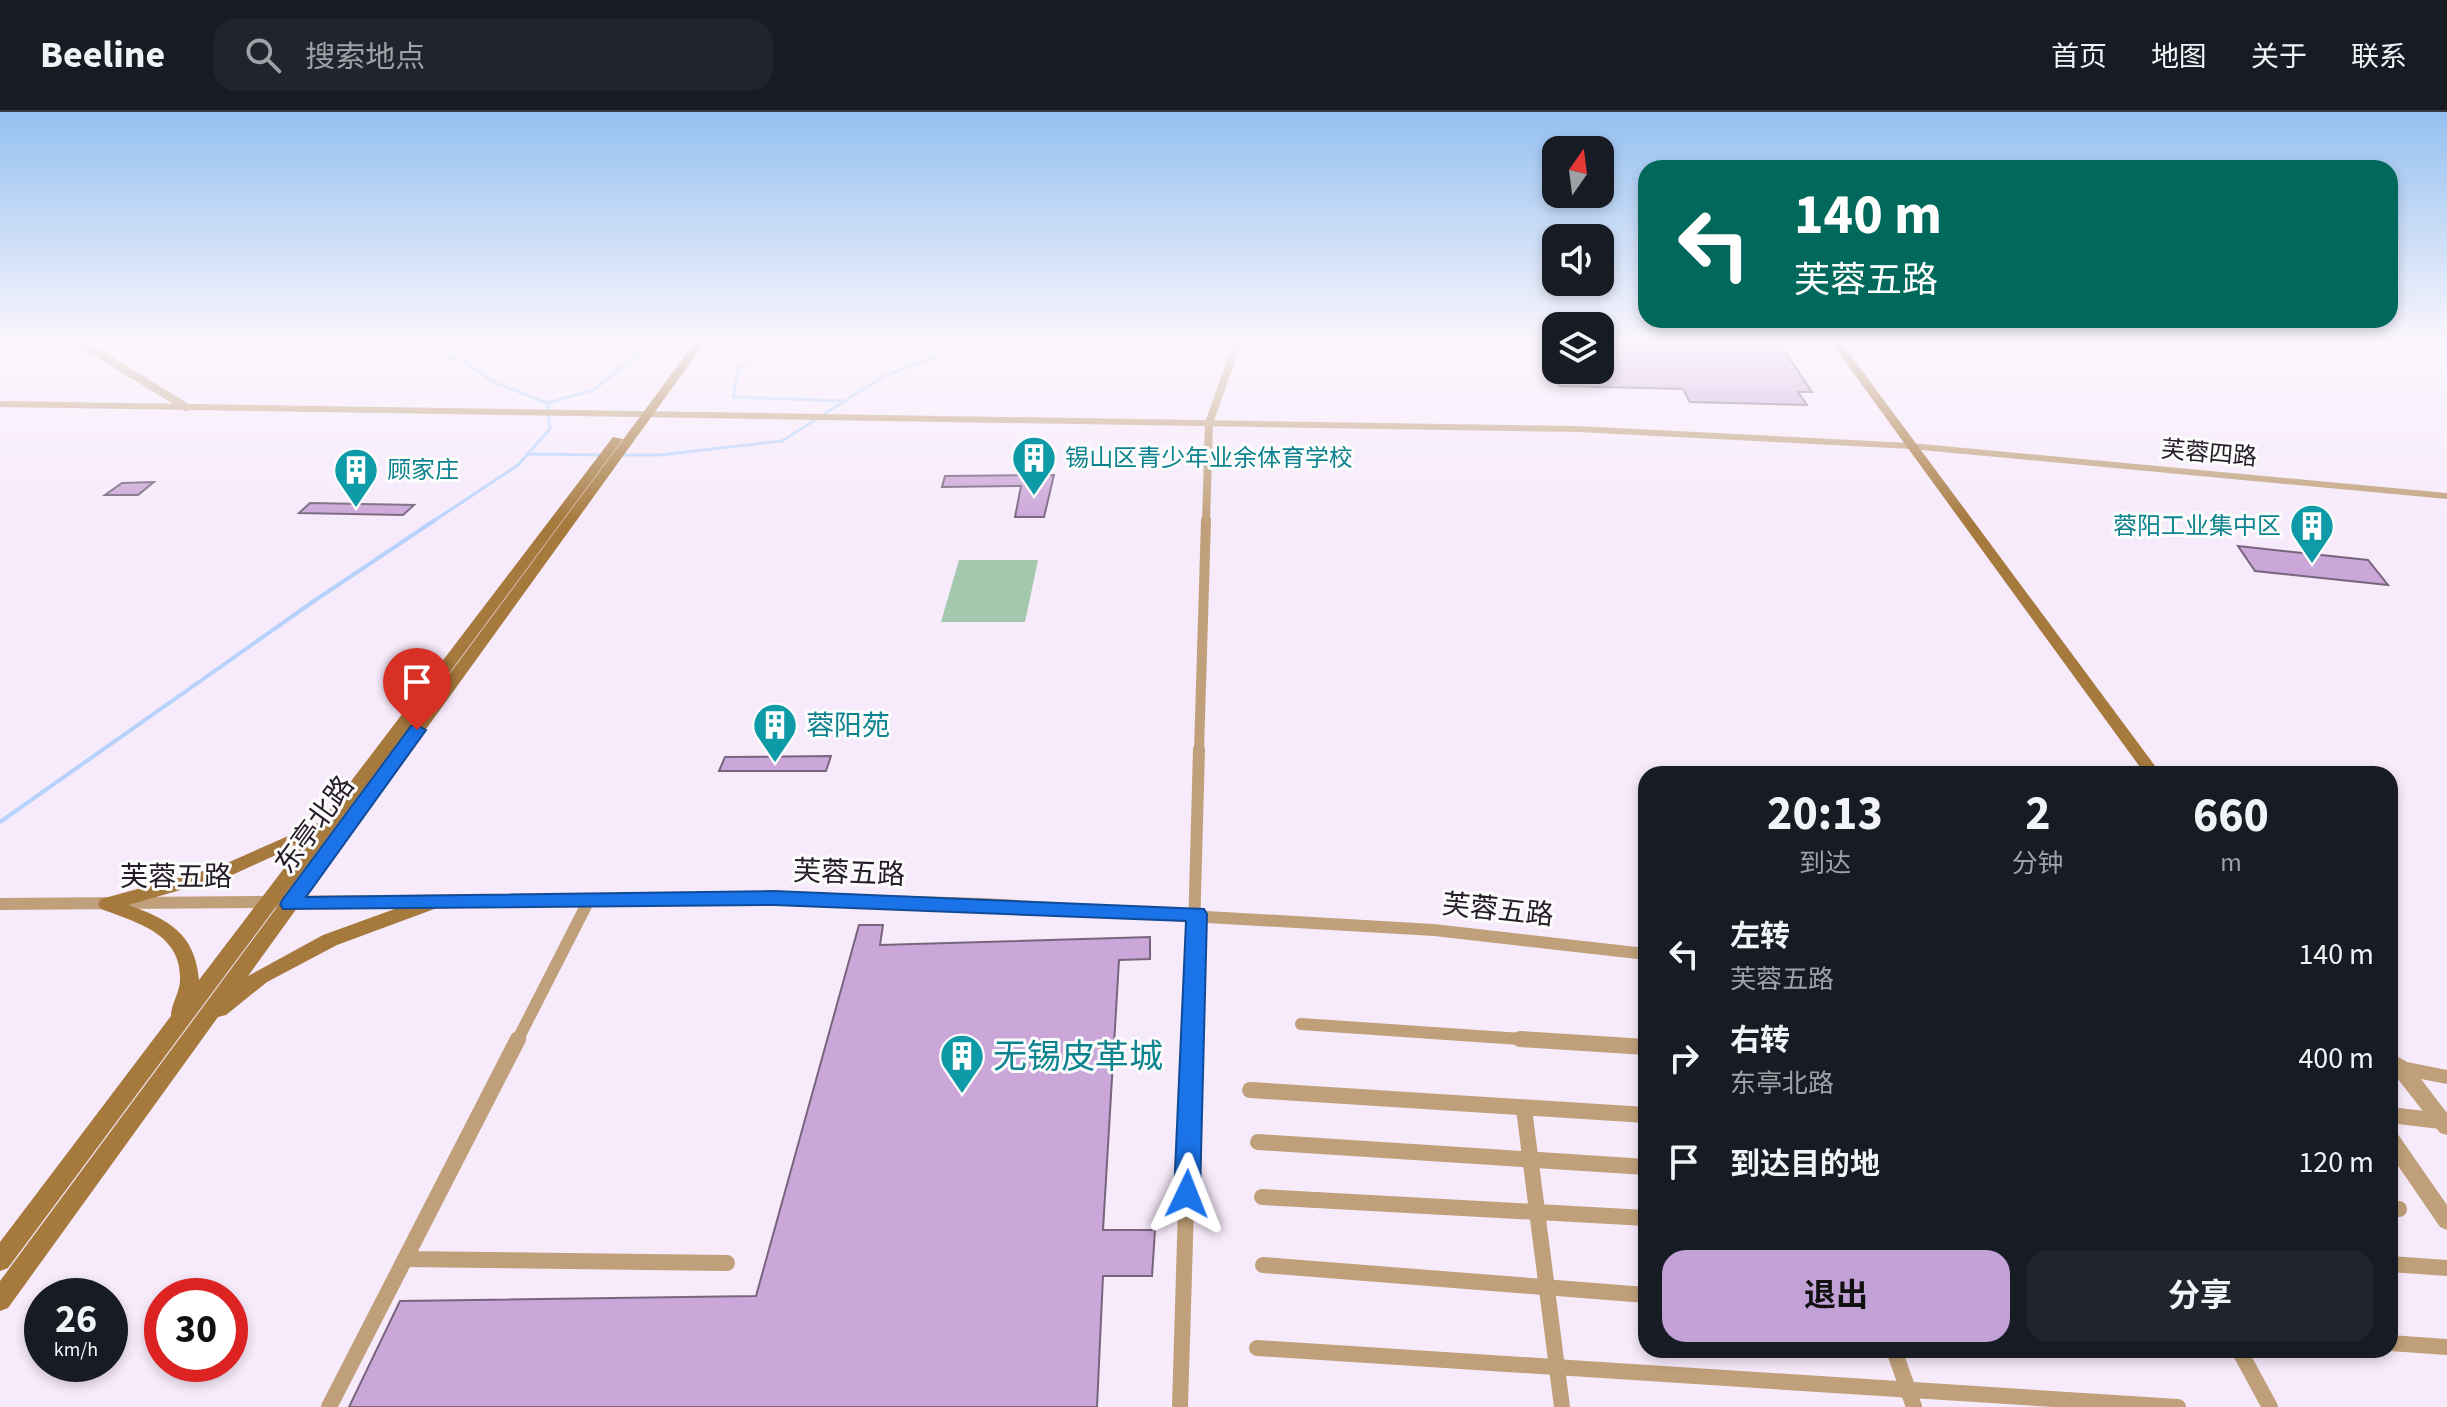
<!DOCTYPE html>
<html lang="zh">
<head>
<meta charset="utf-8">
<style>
  :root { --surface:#171b24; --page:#20242c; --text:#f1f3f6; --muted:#9ea1a6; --line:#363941; --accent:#c2a1d6 }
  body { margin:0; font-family:"Source Sans 3","Noto Sans SC",sans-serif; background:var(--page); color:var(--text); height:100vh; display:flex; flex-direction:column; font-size:30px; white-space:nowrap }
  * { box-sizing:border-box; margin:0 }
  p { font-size:26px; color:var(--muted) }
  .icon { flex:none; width:44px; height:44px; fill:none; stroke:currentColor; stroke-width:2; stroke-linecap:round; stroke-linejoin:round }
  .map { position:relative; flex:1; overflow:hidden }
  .sheet { position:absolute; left:1638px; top:654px; width:760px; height:592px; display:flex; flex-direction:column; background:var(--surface); border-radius:24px; box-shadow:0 4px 12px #0003 }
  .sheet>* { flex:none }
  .banner { position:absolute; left:1638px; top:48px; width:760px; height:168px; border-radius:24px; box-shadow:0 4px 12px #0003; background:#00695c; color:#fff; overflow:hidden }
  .needle { width:52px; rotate:14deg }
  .controls { position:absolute; left:1542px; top:24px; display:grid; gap:16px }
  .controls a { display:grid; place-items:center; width:72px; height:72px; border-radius:16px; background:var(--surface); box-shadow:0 4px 12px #0003; font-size:40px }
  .speed { position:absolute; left:24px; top:1166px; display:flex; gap:16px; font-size:40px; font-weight:700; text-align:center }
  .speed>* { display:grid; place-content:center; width:104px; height:104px; border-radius:50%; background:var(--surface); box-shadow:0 4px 12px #0003; line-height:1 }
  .speed small { font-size:20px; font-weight:400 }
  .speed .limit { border:12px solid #d22; background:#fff; color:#111 }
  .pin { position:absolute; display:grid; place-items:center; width:68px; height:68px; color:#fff; margin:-82px -34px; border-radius:50% 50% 50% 0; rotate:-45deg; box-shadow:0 0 8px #0007 }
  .pin .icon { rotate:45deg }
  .me { position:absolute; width:88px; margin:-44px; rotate:2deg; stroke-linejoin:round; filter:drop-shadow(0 0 6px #0008) }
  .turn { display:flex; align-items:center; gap:28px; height:168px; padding:0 24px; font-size:36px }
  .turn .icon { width:104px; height:104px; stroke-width:2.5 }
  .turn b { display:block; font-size:56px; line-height:68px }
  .eta { display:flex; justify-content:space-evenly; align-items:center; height:136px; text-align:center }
  .eta b { font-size:48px; font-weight:700; line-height:56px }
  .button { display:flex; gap:16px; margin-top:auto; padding:16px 24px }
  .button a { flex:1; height:92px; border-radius:24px; background:var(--accent); color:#111; font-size:32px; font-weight:700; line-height:92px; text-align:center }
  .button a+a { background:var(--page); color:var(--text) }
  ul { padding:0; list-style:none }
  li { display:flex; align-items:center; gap:24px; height:104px; padding:0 24px }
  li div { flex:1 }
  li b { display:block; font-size:30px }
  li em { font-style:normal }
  header { display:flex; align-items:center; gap:48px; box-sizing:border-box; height:112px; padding:0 40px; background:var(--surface); border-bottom:2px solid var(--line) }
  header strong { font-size:38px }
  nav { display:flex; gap:44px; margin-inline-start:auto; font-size:28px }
  .search { width:560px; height:72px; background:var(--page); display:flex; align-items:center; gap:20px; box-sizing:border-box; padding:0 28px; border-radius:24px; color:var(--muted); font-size:30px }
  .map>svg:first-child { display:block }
  .green { fill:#a4c8ae }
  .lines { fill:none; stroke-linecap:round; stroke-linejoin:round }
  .stream-far1 { stroke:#b7d3fc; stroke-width:3 }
  .stream { stroke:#b7d3fc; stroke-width:4 }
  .building { fill:#cba6d8; stroke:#77657d; stroke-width:2 }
  .minor-far3 { stroke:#bfa07a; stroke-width:8 }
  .minor-far2 { stroke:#bfa07a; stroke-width:10 }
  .minor-far1 { stroke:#bfa07a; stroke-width:12 }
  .minor { stroke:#bfa07a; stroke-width:16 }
  .tertiary { fill:#bfa07a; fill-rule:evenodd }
  .secondary { fill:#a6793d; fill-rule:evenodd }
  .route { fill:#1a73e8; stroke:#114b97; stroke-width:2 }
  .labels { text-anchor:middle; stroke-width:6; stroke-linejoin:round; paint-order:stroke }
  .far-street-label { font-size:24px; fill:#251d27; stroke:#fcfcfc }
  .far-culture-label { font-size:24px; fill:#0d838f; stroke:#fcfcfc; text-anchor:start }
  .culture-label { font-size:28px; fill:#0d838f; stroke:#fcfcfc; text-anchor:start }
  .street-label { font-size:28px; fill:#251d27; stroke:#fcfcfc }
  .near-culture-label { font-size:34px; fill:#0d838f; stroke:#fcfcfc; text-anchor:start }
</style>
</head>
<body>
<header>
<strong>Beeline</strong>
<div class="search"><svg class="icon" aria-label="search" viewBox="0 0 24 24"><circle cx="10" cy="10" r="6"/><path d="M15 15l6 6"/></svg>搜索地点</div>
<nav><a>首页</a><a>地图</a><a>关于</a><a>联系</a></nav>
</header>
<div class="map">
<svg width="2447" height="1295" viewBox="0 0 2447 1295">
  <rect width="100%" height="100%" fill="#f7eafb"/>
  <path class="green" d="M959,448h79l-13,62h-84z"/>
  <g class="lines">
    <g class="stream-far1">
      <path d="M408,229l10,7 45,13 31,21 53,21"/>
      <path d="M771,229l-32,28 -6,28 111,4"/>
      <path d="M527,342l78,1"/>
      <path d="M621,343h39l122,-14 102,-65 95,-35"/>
      <path d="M432,410l86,-57 32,-36 -3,-26 47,-13 60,-49"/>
    </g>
    <path class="stream" d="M0,710l314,-221 121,-81"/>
  </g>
  <g class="building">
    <path d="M1600,229h178l34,51h-14l9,13 -117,-3 -7,-13 -124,-3 -5,-16h46z"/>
    <path d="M1054,363l-10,42h-29l6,-31 -79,1 3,-11z"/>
    <path d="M154,370l-16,13h-33l17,-12z"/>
    <path d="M310,391l104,2 -11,10 -104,-2z"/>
    <path d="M2238,434l130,14 20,25 -133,-14z"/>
    <path d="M831,644l-5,15h-107l6,-14z"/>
    <path d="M859,813h24l-3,20 270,-8v22l-31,1 -16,270h52l-3,46h-49l-6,131h-748l51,-106 356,-5z"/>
  </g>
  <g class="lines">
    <g class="minor-far3">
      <path d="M78,229l108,66"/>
      <path d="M1206,410l3,-99 29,-82"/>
    </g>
    <path class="minor-far2" d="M1199,639l7,-231"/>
    <g class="minor-far1">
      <path d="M1301,912l249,17"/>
      <path d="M517,929l72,-141"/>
      <path d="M1191,929l8,-292"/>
    </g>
    <g class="minor">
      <path d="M1520,927l126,8"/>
      <path d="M1250,978l396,25"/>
      <path d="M1524,997l38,298"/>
      <path d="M2390,1003l51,6"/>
      <path d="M1258,1030l388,25"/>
      <path d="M1262,1085l384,21"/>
      <path d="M2390,1097h9"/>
      <path d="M405,1147l322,4"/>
      <path d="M2390,1152l57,4"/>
      <path d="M1263,1153l383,30"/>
      <path d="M2390,1231l57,4"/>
      <path d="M1257,1236l921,59"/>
      <path d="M1894,1238l20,57"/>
      <path d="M2239,1238l31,57"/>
      <path d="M329,1295l189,-368"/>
      <path d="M1180,1295l11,-368"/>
    </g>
    <g class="tertiary">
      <path d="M0,289l1577,25 334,17 536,50v6l-536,-50 -334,-17 -1577,-25z"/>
      <path d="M774,780l209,6 451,26 212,24v12l-212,-24 -451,-26 -209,-6 -774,6v-12z"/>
      <path d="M2390,940l17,10 40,8v14l-26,-5 26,34v22l-7,-2 -50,-64z"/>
      <path d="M2390,1019l7,2 50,72v25l-7,-3 -50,-73z"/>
    </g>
    <g class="secondary">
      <path d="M696,229h10l-458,635 75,-41 102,-37h12l3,5 -3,5 -100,37 -70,37 -41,33 -8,2 -210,291 -8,3v-30z"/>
      <path d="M1830,229h10l321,433h-16z"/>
      <path d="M613,325l10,2 -615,829 -8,3v-29l171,-226c0,-12 9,-24 9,-36 2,-47 -45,-58 -79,-71l-3,-5 3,-5 117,-32 102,-45zM304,730l-105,138c-4,-47 -31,-61 -71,-75l102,-29z"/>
    </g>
  </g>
  <linearGradient id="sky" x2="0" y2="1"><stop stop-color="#94c0f0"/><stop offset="0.56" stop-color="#fbf6fd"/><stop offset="1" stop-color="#fbf6fd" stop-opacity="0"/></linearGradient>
  <rect width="2447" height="411" fill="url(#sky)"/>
  <path class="route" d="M417,613l9,5 -120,167 468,-6 430,18 3,5 -7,280 -4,8 -9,4 -9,-4 -4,-8 12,-273 -412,-16 -491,4 -3,-5 3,-5 128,-173z"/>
  <defs>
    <g id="building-pin" transform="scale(2.3)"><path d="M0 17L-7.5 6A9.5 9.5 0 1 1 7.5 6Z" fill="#0f9aa8" stroke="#fcfcfc"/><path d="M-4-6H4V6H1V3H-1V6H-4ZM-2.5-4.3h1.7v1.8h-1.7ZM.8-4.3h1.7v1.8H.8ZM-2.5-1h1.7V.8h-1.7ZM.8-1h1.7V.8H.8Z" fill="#fff"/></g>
  </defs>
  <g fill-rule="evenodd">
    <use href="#building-pin" x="1034" y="346"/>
    <use href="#building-pin" x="356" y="358"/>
    <use href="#building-pin" x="2312" y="414"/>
    <use href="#building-pin" x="775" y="613"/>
    <use href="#building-pin" x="962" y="944"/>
  </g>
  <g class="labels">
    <g class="far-street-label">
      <text transform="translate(2209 341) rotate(5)" y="8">芙蓉四路</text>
    </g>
    <g class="far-culture-label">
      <text x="1065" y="354">锡山区青少年业余体育学校</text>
      <text x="387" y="366">顾家庄</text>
      <text x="2281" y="422" text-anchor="end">蓉阳工业集中区</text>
    </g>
    <g class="culture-label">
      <text x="806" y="623">蓉阳苑</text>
    </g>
    <g class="street-label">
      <text transform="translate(314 712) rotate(-54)" y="10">东亭北路</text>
      <text transform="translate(849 760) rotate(2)" y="10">芙蓉五路</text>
      <text x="176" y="774">芙蓉五路</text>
      <text transform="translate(1498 797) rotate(6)" y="10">芙蓉五路</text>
    </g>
    <g class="near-culture-label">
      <text x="993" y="956">无锡皮革城</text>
    </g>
  </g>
</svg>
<div class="controls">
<a><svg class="needle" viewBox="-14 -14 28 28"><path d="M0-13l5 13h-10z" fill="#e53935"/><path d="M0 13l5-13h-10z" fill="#9ea1a6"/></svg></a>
<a><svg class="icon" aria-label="sound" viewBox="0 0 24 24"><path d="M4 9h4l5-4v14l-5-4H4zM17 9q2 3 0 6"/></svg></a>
<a><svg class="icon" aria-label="layers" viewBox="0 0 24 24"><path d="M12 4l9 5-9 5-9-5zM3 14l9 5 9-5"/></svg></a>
</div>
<div class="speed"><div>26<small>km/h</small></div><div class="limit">30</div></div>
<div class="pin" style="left:417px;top:618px;background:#d93025"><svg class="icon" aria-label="arrive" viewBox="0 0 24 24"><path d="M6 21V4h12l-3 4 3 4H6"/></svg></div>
<svg class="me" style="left:1187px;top:1082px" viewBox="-20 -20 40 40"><path d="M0-17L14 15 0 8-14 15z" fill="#1a73e8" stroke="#fff" stroke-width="4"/></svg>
<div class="banner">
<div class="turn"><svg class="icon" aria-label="left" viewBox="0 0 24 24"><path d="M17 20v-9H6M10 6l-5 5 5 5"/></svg><div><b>140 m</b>芙蓉五路</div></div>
</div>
<section class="sheet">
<div class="eta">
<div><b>20:13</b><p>到达</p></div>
<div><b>2</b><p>分钟</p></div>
<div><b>660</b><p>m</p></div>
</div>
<ul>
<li><svg class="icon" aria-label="left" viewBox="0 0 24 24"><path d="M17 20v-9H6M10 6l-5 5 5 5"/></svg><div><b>左转</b><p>芙蓉五路</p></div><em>140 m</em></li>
<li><svg class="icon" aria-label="right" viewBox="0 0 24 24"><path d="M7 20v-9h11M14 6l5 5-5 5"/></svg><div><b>右转</b><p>东亭北路</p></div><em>400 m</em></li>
<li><svg class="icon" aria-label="arrive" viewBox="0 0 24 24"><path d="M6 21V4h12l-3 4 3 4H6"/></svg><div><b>到达目的地</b></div><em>120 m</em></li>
</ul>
<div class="button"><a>退出</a><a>分享</a></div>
</section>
</div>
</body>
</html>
